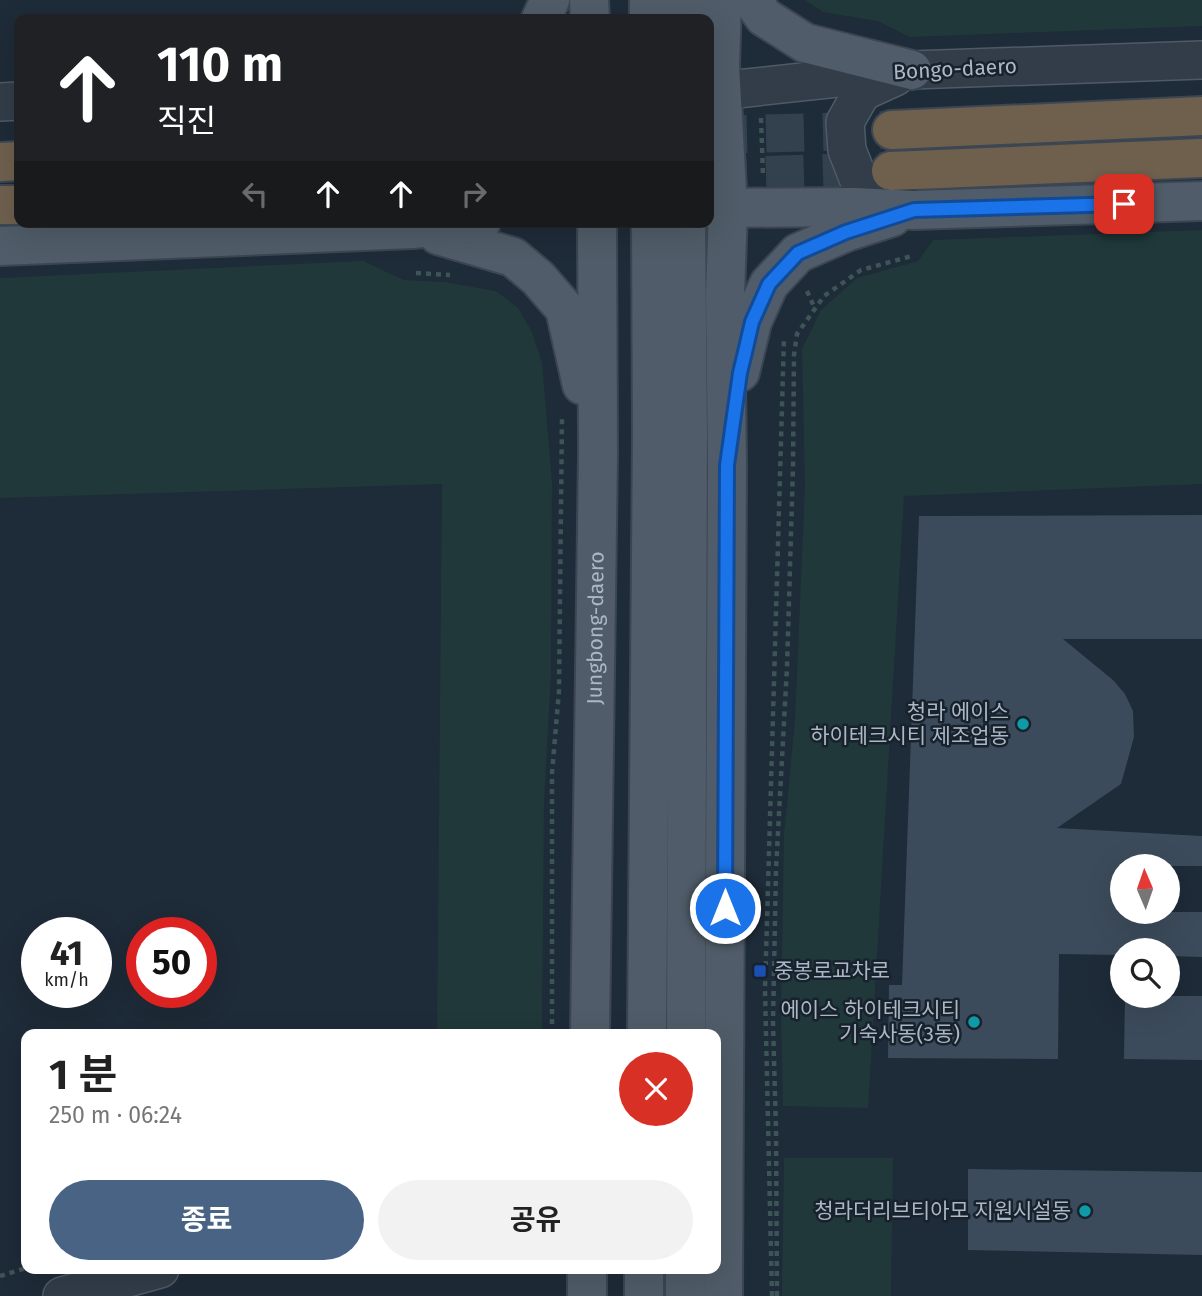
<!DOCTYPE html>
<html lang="ko">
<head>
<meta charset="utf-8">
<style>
  :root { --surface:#fff; --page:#f2f2f2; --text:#222; --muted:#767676; --accent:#496385 }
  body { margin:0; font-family:"Fira Sans","Noto Sans KR",sans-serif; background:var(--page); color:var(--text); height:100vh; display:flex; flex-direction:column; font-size:26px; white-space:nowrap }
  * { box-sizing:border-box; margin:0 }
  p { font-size:23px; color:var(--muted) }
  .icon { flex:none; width:38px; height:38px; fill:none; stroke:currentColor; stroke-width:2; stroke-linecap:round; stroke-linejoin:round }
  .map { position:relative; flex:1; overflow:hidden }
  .drawer { position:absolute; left:21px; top:1029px; width:700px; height:245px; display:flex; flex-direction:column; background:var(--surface); border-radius:14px; box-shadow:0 7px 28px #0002 }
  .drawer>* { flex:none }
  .banner { position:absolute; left:14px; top:14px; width:700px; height:214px; border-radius:14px; box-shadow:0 7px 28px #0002; background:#202124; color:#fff; overflow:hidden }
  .needle { width:46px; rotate:358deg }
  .tools { position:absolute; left:1110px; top:854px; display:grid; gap:14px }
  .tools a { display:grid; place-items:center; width:70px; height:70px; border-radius:50%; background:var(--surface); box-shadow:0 7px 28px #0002; font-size:35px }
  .speed { position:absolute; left:21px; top:917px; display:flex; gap:14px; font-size:35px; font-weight:700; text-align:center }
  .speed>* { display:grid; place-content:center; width:91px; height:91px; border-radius:50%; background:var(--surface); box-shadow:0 7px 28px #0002; line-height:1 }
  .speed small { font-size:18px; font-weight:400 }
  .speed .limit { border:10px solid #d22; background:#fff; color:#111 }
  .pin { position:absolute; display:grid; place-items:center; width:60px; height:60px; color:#fff; margin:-30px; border-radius:14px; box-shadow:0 4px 10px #0006 }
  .me { position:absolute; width:77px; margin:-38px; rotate:0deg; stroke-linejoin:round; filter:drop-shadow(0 0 5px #0008) }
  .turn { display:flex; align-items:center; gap:24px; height:147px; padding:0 28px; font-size:32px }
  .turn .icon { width:91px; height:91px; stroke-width:2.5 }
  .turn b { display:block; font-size:49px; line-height:60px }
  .lanes { display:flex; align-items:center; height:66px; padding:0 28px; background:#0003; justify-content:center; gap:35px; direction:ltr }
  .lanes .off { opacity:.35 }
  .round { display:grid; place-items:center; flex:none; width:74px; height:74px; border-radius:37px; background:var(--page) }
  .overview { display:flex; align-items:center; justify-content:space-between; height:119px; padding:0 28px }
  h1 { font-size:42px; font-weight:700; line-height:52px }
  .primary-button { display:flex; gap:14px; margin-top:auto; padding:14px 28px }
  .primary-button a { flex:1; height:80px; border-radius:42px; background:var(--accent); color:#fff; font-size:28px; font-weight:700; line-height:80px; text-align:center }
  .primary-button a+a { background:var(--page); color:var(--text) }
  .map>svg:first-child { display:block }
  .green { fill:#203839 }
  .building { fill:#3c4b5b }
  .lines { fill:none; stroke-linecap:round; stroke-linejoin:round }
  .highway-tunnel { stroke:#33404d; stroke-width:38; stroke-dasharray:38 19; stroke-linecap:butt }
  .minor-casing { stroke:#4f5a67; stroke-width:40 }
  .major-casing { stroke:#3b4652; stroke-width:42 }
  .highway-casing { stroke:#3d4753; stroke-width:42 }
  .path { stroke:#3e5557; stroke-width:4.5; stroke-dasharray:5 5; stroke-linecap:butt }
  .minor { stroke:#323d49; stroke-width:37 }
  .major { stroke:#505c69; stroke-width:38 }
  .highway { stroke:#6f604e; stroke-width:38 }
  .route-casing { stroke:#114b97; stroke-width:18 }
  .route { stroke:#1a73e8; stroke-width:12 }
  .culture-dot { fill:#0f9aa8; stroke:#18222d; stroke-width:2.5 }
  .transit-dot { fill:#1a4fb4; stroke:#18222d; stroke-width:2.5 }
  .labels { text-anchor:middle; stroke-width:5; stroke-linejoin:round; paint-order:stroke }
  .street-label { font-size:21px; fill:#acb7c6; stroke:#18222d }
  .poi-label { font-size:21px; fill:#acb7c6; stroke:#18222d; text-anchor:end }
</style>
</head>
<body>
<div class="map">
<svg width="1202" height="1296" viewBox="0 0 1202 1296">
  <rect width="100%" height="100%" fill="#1e2b38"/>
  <g class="green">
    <path d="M805,0h397v26l-292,11 -33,-16 -54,-9z"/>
    <path d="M1202,230v254l-298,12 -36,612 -85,-2 -2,-92 3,-179 11,-115 10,-234 -3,-137 19,-39 36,-32 61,-17 15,-21z"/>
    <path d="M363,261l41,19 40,2 52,9 22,17 14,24 10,31 10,119 -1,191 -7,130 -2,231h-105l5,-550 -442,14v-220z"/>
    <path d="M784,1158h109l-2,138h-109z"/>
  </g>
  <g class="building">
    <path d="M1202,515v124h-139l50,41 12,14 8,17 1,26 -13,47 -64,44 145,8v30h-80v46h80v45l-35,-1v-6h-45v5l-63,-1 -1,105 -170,-1 1,-73h13l17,-469z"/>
    <path d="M1125,996h77v64l-78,-1z"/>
    <path d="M968,1169l234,3v83l-234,-5z"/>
  </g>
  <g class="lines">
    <g class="highway-tunnel">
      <path d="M709,135l183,-5"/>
      <path d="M709,177l180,-6"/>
    </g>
    <g class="minor-casing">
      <g id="minor">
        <path d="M895,77l-33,15 -17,30 2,28 11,28 56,32"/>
        <path d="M709,92l203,-22 290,-10"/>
        <path d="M0,102l19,-1"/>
        <path d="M62,1296l98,-27"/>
      </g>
    </g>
    <g class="major-casing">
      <g id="major">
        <path d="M589,0l1,19"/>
        <path d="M649,0v19"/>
        <path d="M684,0l1,19"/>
        <path d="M722,0l-2,65 8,144 -3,86 2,170 -4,831"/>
        <path d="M752,0l12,17 41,26 107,27"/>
        <path d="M541,19l9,-19"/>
        <path d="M709,208l146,-1 59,3 288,-9"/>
        <path d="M438,235l75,22 25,21 27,31 17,76"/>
        <path d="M0,246l412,-17 69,-7"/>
        <path d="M740,372l12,-50 17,-38 29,-31 48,-21 46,-15"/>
        <path id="s1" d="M590,1034l8,-581 -1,-231"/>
        <path d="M647,1034l5,-597 -1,-215"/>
        <path d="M686,1034l2,-598 -2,-214"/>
        <path d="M587,1269v27"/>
        <path d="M644,1296v-27"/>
        <path d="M685,1296v-27"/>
      </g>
    </g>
    <g class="highway-casing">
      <g id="highway">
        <path d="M892,130l310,-14"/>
        <path d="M0,162l19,-1"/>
        <path d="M891,171l311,-13"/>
        <path d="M0,205h19"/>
      </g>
    </g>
    <g class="path">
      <path d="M761,118l2,58"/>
      <path d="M416,273l34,2"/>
      <path d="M807,291l8,18"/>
      <path d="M552,1034v-261l7,-82 3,-275"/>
      <path d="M0,1276l26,-8"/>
      <path d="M772,1296l-7,-306 19,-652"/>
      <path d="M777,1296l-1,-165 -3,-108 3,-154 11,-202 6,-200 1,-112 3,-21 27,-38 37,-26 51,-14"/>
    </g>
    <use href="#minor" class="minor"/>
    <use href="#major" class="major"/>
    <use href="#highway" class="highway"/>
  </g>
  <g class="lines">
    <g class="route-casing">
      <path id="route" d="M725,908l2,-443 13,-92 6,-25 6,-26 17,-38 29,-31 48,-21 68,-22 210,-6"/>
    </g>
    <use href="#route" class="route"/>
  </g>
  <g class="culture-dot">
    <circle cx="1023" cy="724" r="7"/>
    <circle cx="974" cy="1022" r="7"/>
    <circle cx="1085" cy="1211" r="7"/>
  </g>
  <rect class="transit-dot" x="753" y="964" width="14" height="14" rx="3.5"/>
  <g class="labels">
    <g class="street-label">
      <text transform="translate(955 69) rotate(-3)" y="7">Bongo-daero</text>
      <text dy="7" stroke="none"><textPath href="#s1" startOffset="406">Jungbong-daero</textPath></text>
    </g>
    <g class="poi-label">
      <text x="1009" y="719">청라 에이스<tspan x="1009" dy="24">하이테크시티 제조업동</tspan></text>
      <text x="774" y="978" text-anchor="start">중봉로교차로</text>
      <text x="960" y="1017">에이스 하이테크시티<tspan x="960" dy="24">기숙사동(3동)</tspan></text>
      <text x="1071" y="1218">청라더리브티아모 지원시설동</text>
    </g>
  </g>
</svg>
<div class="tools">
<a><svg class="needle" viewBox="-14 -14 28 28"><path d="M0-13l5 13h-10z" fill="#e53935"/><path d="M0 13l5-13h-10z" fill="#767676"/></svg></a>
<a><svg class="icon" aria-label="search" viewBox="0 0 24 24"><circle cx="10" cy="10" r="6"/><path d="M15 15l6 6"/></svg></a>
</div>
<div class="speed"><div>41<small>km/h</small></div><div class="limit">50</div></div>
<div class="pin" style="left:1124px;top:204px;background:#d93025"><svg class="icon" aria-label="arrive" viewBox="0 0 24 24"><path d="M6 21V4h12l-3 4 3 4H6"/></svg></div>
<svg class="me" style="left:725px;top:908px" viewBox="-20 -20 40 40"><circle r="17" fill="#1a73e8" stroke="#fff" stroke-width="3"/><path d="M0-11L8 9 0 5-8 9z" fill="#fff"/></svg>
<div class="banner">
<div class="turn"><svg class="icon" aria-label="ahead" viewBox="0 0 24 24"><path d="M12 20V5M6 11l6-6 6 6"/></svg><div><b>110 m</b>직진</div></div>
<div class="lanes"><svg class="icon off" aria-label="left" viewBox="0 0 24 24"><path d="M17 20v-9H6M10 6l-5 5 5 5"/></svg><svg class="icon" aria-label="ahead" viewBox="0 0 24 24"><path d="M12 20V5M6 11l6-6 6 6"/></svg><svg class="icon" aria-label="ahead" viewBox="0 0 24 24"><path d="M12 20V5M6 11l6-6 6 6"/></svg><svg class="icon off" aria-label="right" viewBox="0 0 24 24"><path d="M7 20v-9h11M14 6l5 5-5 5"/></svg></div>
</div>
<section class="drawer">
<div class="overview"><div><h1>1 분</h1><p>250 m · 06:24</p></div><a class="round" style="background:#d93025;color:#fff"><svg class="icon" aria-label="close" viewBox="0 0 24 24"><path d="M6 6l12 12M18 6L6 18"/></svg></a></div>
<div class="primary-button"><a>종료</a><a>공유</a></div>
</section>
</div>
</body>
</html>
